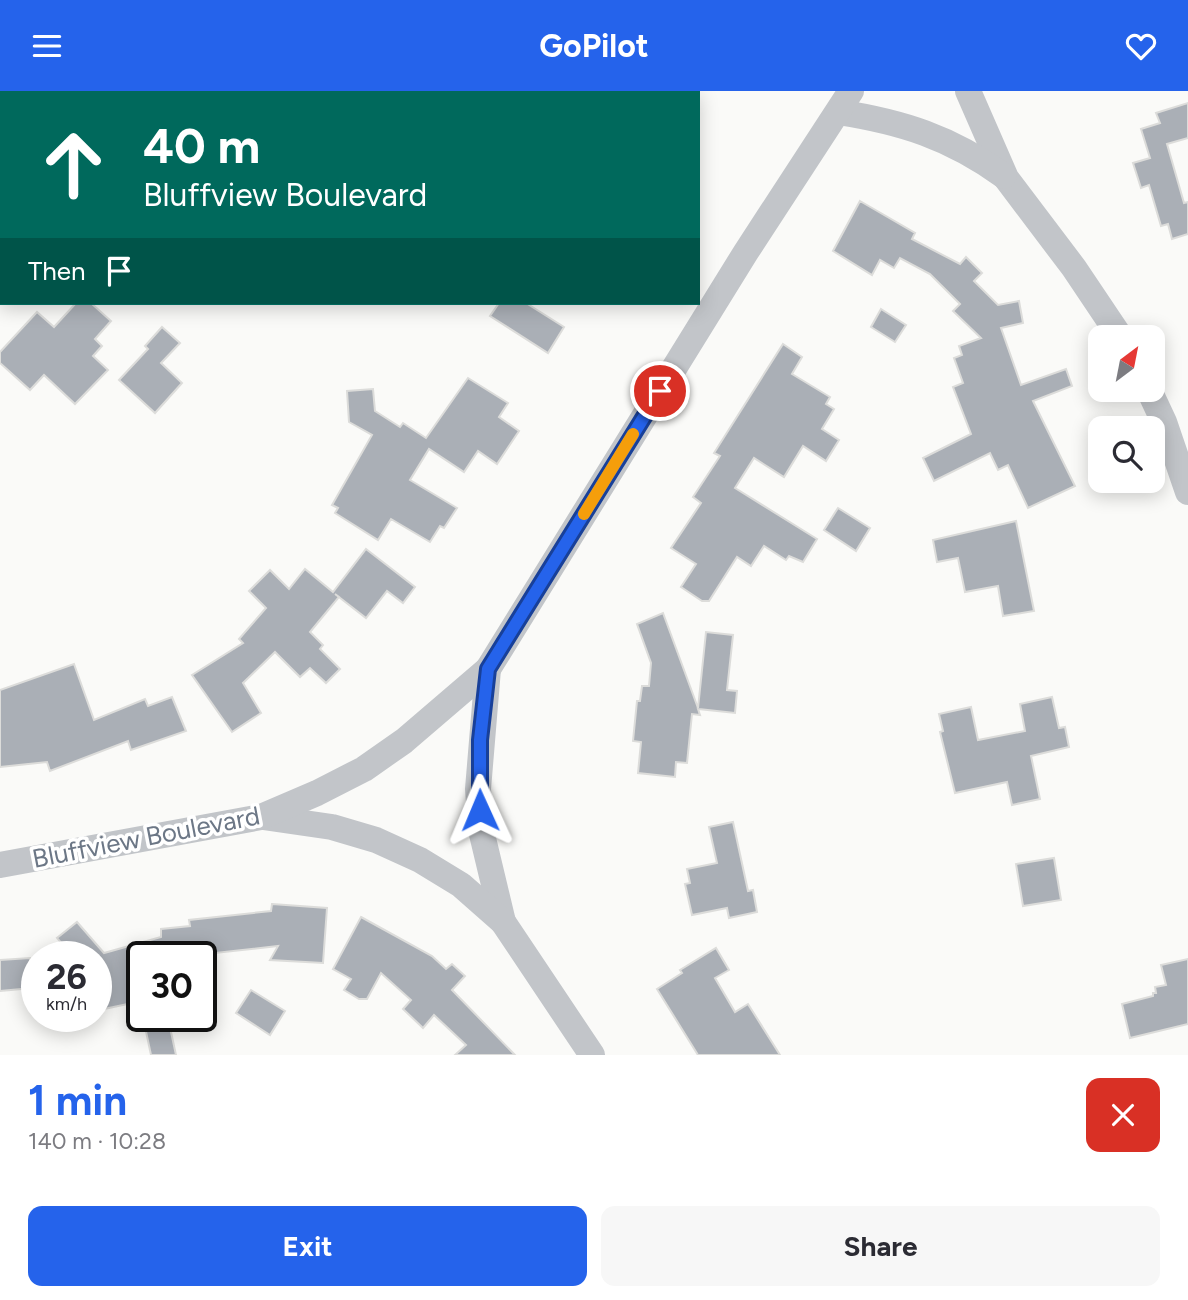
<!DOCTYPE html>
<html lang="en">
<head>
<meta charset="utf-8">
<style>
  :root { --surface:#fff; --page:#f7f7f7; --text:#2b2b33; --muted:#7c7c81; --accent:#2563eb }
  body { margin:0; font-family:Figtree,sans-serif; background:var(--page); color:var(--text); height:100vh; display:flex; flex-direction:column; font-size:26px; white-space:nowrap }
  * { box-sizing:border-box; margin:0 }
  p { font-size:23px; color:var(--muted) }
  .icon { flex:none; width:38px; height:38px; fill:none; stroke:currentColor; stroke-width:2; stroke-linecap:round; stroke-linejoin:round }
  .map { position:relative; height:964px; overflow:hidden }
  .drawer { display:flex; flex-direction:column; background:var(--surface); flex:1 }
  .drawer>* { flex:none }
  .top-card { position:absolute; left:0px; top:0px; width:700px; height:214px; box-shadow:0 4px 18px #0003; background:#00695c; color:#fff; overflow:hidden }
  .needle { width:46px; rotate:32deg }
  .fabs { position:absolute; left:1088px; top:234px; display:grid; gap:14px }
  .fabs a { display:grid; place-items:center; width:77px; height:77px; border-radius:14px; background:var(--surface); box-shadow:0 4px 18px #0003; font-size:35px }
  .speed { position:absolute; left:21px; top:850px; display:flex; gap:14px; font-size:35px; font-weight:700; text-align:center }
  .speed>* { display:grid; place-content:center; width:91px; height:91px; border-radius:50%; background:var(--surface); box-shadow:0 4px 18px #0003; line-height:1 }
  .speed small { font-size:18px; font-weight:400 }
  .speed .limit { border:4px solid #111; border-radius:10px; background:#fff; color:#111 }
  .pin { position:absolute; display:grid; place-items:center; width:60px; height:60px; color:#fff; margin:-30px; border:4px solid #fff; border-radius:50%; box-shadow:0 2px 7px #0007 }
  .me { position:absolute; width:77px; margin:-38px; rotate:359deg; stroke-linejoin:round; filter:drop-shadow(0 0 5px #0008) }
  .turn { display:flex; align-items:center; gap:24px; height:147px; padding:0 28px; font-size:32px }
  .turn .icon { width:91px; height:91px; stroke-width:2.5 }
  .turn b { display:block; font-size:49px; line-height:60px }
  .then { display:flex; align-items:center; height:66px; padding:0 28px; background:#0003; gap:14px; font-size:26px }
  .round { display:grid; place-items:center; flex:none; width:74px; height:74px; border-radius:14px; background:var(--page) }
  .headline { display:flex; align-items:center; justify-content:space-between; height:119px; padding:0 28px }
  h1 { font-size:42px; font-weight:700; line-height:52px; color:var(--accent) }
  .primary-button { display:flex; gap:14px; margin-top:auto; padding:14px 28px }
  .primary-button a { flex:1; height:80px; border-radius:14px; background:var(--accent); color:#fff; font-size:28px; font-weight:700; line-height:80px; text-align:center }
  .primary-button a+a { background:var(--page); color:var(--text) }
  header { display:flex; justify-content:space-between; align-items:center; height:91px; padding:0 28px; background:var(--accent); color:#fff; font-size:32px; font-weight:700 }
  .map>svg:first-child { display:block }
  .building { fill:#aaafb6; stroke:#dcdcda; stroke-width:2 }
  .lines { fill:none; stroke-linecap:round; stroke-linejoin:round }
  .minor { stroke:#c2c5c9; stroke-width:26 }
  .route-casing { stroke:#184099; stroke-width:18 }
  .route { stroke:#2563eb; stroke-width:12 }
  .slow { stroke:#f59e0b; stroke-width:12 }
  .labels { text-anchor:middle; stroke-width:7; stroke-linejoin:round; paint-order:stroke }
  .street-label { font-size:26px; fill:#6c7786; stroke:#fff }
</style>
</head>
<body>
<header><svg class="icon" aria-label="menu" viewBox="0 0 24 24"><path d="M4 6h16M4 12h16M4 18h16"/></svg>GoPilot<svg class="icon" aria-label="heart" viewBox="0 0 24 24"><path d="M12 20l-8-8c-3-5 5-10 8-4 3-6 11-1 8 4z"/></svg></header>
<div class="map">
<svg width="1188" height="964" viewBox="0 0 1188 964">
  <rect width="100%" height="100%" fill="#fafaf8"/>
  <g class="building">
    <path d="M1188,12v35l-21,6 17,59 4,-1v32l-16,5 -4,-15 -7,2 -12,-41 -8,3 -8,-25 17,-5 -9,-29 19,-6 -4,-10z"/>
    <path d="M860,110l55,32 -3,6 48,25 6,-7 16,16 -8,8 24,24 21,-4 4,22 -22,5 20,57 45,-16 6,17 -39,15 42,85 -47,22 -20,-43 -10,5 -8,-17 -56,28 -11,-23 48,-24 -18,-47 10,-4 -9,-25 8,-3 -3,-9 22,-8 -28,-27 7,-7 -30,-30 -30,-16 -6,10 -14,-8 -8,15 -39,-24z"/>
    <path d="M76,212h15l20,18 -16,18 7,7 -9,10 15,14 -33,34 -31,-29 -14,15 -30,-27v-11l37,-40 17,15z"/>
    <path d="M499,212h27l38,24 -16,26 -58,-37z"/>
    <path d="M881,218l25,16 -11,17 -24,-15z"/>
    <path d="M162,236l18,16 -19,20 21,20 -27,30 -36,-33 29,-31 -3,-3z"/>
    <path d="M783,253l19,13 -10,17 38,23 -4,7 8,5 -12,20 17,11 -13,21 -23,-15 -19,31 -30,-19 -19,30 82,51 -14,23 -14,-6 -3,4 -22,-14 -13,20 -14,-9 -28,44h-7l-21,-14 15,-23 -25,-16 30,-45 -8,-6 27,-41 -6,-3z"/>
    <path d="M468,287l40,25 -9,14 20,14 -22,33 -19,-13 -14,21 -35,-23 -19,31 47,28 -13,20 -4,-2 -10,16 -39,-23 -13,21 -43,-27 3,-5 -6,-3 40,-70 -23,-13 -2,-31 26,-2 2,22 25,16 3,-4 23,15z"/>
    <path d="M838,417l32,20 -14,23 -32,-21z"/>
    <path d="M1016,430l18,90 -31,5 -5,-30 -33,6 -7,-34 -21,4 -4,-22z"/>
    <path d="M366,458l49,38 -12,16 -16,-12 -21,27 -31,-24 4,3 -29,35 13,13 -3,4 20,20 -14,14 -16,-15 -10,9 -25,-25 -32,31 18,30 -29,19 -40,-57 51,-32 -4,-4 27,-31 -17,-17 21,-21 19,19 16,-20 28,23z"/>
    <path d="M663,522l35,95 8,-76 27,3 -6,55 10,1 -2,22 -37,-4 2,6 -8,-1 -5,49 -11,-1 -1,15 -37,-4 3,-31 -8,-1 4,-40h3l2,-15h7l2,-23 -14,-39z"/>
    <path d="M74,573l20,56 51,-21 3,7 24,-9 14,34 -55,19 -3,-9 -78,30 -3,-9 -47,5v-77z"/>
    <path d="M1052,606l7,31 6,-1 4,20 -38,9 9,43 -28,6 -5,-23 -52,11 -15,-61 3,-1 -4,-17 32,-7 7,33 47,-9 -5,-27z"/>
    <path d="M733,731l15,69 5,-1 4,22 -28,6 -2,-10 -35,7 -7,-31 5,-1 -3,-14 30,-6 -8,-36z"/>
    <path d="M1054,767l7,42 -38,6 -7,-42z"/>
    <path d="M272,813l55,4 -4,55 -53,-3 8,-14 -82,9 4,2h-58v44l-38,8 -3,-15 -5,2v-39h-23l-16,-19 20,-16 27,31 57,-16v-8l29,-3 -1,-6 82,-9z"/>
    <path d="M361,826l71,39 14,13 6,-5 13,12 -13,14 63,65h-60l11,-10 -32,-30 -11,13 -20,-19 8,-9 -30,-27 -14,26h-8l-15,-9 7,-11 -18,-10z"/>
    <path d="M716,857l13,22 -14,8 20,34 13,-8 32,51h-82l-41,-66 25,-16 -2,-3z"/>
    <path d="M30,867l2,30 -32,3v-31z"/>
    <path d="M1188,868v65l-58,14 -8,-34 31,-8v-3h3l-1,-6 11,-2 -5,-20z"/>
    <path d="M251,899l34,21 -15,24 -34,-22z"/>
    <path d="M168,927l8,37h-25l-7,-33z"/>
  </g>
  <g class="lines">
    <g class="minor">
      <path d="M968,0l38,87 68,90 47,70"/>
      <path d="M18,2l1,-2"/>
      <path d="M838,21c64,10 112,25 166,64"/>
      <path d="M0,32l2,-3"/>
      <path d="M1149,299l15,32 24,70"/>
      <path d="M488,578l-10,120 3,41 22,92"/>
      <path d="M263,726l69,10 44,13 44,20 41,25 42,37 89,133"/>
      <path d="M0,774l261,-48 56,-24 47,-24 40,-28 84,-72 258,-417 105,-161"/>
    </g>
  </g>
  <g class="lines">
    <g class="route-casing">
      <path id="route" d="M480,719v-70l8,-71 172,-278"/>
    </g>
    <use href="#route" class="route"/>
    <path class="slow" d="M584,423l49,-80"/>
  </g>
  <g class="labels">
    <g class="street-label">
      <text transform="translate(146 746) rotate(-11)" y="9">Bluffview Boulevard</text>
    </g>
  </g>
</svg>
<div class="fabs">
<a><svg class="needle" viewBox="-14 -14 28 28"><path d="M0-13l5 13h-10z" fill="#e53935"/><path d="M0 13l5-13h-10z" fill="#7c7c81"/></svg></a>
<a><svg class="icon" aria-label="search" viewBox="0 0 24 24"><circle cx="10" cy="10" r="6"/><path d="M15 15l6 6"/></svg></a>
</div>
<div class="speed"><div>26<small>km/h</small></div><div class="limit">30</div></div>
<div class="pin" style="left:660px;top:300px;background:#d93025"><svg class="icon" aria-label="arrive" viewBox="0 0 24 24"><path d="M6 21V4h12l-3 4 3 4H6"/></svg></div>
<svg class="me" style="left:480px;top:719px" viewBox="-20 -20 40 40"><path d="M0-17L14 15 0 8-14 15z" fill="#2563eb" stroke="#fff" stroke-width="4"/></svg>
<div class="top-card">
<div class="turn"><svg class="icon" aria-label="ahead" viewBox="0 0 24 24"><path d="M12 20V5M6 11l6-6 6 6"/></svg><div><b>40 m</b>Bluffview Boulevard</div></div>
<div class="then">Then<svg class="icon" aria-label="arrive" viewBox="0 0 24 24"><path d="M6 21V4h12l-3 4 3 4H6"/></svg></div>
</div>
</div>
<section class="drawer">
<div class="headline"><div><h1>1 min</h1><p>140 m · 10:28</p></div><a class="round" style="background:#d93025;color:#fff"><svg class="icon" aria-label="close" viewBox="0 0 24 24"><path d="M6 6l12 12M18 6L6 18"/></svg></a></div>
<div class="primary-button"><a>Exit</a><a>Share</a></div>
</section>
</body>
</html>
